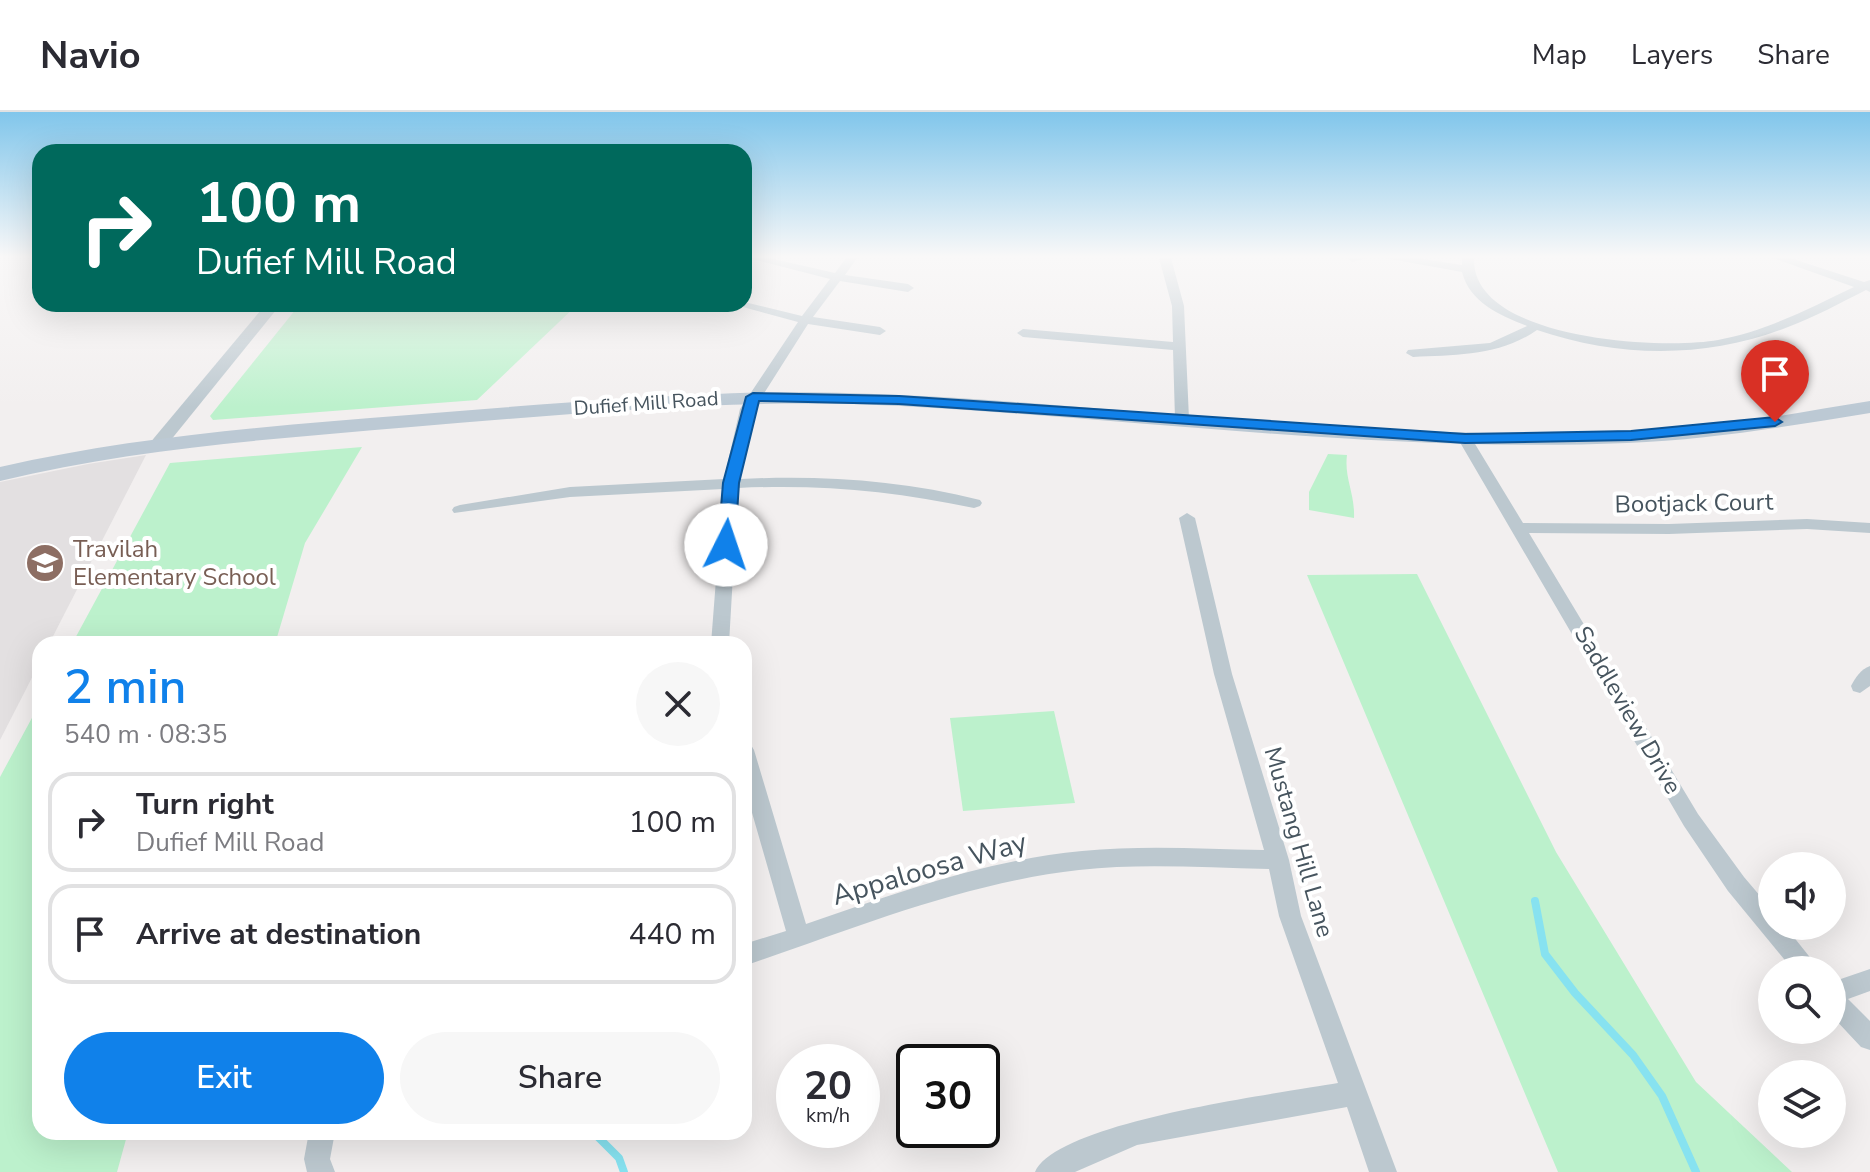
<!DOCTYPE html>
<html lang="en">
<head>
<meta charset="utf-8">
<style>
  :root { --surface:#fff; --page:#f7f7f7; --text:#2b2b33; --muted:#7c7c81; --line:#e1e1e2; --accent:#1081ea }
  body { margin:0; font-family:"Nunito Sans",sans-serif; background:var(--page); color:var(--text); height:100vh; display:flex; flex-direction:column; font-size:30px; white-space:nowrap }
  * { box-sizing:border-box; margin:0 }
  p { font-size:26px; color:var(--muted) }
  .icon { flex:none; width:44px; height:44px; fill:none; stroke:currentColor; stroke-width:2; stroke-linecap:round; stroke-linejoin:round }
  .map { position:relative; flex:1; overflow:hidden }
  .side { position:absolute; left:32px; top:524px; width:720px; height:504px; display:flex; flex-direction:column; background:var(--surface); border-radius:24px; box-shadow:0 8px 32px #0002 }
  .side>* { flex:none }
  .guide { position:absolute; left:32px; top:32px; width:720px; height:168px; border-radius:24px; box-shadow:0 8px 32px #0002; background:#00695c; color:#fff; overflow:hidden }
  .buttons { position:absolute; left:1758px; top:740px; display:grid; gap:16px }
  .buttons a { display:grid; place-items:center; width:88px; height:88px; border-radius:50%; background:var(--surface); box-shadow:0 8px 32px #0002; font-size:40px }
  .speed { position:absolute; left:776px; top:932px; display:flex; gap:16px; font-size:40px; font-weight:700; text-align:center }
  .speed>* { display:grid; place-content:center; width:104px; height:104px; border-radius:50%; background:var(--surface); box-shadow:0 8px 32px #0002; line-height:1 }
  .speed small { font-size:20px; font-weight:400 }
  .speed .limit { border:4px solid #111; border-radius:12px; background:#fff; color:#111 }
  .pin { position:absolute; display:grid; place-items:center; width:68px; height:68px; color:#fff; margin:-82px -34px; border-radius:50% 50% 50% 0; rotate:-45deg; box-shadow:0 0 8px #0007 }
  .pin .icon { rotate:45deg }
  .me { position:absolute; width:88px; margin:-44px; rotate:4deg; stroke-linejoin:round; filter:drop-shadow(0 0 6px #0008) }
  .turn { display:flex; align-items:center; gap:28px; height:168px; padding:0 32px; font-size:36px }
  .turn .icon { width:104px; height:104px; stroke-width:2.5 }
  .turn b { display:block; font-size:56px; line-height:68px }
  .round { display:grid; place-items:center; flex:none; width:84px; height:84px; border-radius:42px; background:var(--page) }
  .summary { display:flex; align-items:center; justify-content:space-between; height:136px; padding:0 32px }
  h1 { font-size:48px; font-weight:600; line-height:60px; color:var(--accent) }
  .action { display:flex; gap:16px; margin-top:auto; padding:16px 32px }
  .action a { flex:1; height:92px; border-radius:48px; background:var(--accent); color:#fff; font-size:32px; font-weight:600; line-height:92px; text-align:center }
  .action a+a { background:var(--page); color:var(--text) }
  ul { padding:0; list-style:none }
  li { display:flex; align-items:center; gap:24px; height:100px; margin:0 16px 12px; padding:0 16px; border:4px solid var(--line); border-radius:24px }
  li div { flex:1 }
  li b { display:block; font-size:30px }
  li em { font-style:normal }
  header { display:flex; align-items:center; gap:48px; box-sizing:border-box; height:112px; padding:0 40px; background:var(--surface); border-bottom:2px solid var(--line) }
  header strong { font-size:38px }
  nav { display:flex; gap:44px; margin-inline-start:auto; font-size:28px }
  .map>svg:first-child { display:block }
  .education { fill:#e3e0e1 }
  .green { fill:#bcf1cc }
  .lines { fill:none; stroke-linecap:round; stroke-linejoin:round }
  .stream { stroke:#87e2f0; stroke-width:8 }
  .minor { fill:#bcc8cf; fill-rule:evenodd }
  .tertiary { fill:#bcc8cf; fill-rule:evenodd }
  .secondary { fill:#bcc9d4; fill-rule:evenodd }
  .route { fill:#1081ea; stroke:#0a5498; stroke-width:2 }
  .labels { text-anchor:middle; stroke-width:8; stroke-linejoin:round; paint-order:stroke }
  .far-street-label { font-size:20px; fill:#46545e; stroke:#fff }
  .street-label { font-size:24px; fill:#46545e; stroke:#fff }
  .education-label { font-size:24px; fill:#785e54; stroke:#fff; text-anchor:start }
  .near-street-label { font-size:28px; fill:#46545e; stroke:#fff }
</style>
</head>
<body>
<header>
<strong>Navio</strong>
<nav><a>Map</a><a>Layers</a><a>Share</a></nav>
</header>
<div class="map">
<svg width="1870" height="1060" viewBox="0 0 1870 1060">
  <rect width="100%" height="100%" fill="#f2efef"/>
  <path class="education" d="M146,343l-97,189h-9v18l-40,78v-258l88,-18z"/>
  <g class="green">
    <path d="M300,192h278l-101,96 -264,20 -3,-4z"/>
    <path d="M362,335l-57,96 -30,101h-203l98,-181z"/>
    <path d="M1328,342l19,1c-3,23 8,38 7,63l-45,-8v-18z"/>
    <path d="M1417,462l139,278 140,230 96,90h-234l-251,-597z"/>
    <path d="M40,591v429h88l-11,40h-117v-395z"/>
    <path d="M1054,599l21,92 -112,8 -13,-93z"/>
  </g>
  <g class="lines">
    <g class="stream">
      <path d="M1535,789l10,53 30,39 58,62 29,41 34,76"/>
      <path d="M593,1020l26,26 5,14"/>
    </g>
    <g class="minor">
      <path d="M748,146h21l66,15 11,-15h11l-12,17 63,9 6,4 -6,4 -68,-11 -27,36 67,10 6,4 -6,4 -72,-11 -54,85 -14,70c80,-4 161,1 240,21l2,3 -2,3 -6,2c-80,-17 -154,-24 -236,-20l-9,156h-18l12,-155 -153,8 -116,16 -2,-3 2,-3 6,-2 110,-18 154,-8 16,-70 58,-87 -66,-18 12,-2 58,14 28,-37z"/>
      <path d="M1159,146h12l13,48 5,113 -7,4 -7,-4 -2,-69 -150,-13 -6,-4 6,-4 150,13 -1,-36z"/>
      <path d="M1347,146h20l-15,4z"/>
      <path d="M1385,146h31l46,7v-7h12c-3,82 188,92 244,82 49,-9 92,-32 136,-53l-81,-29h17l74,24 6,-2v12l-4,-2c-26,13 -51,27 -78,37 -80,32 -169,31 -251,3 -37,26 -81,25 -124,27l-7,-4 2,-3 82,-7 37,-17c-27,-11 -57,-23 -65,-54z"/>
      <path d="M1465,323l7,4 51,84 146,1 138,-5 63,4v10l-63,-4 -138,5 -140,-1 169,281 46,63 28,33v16h13l35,44h-27l-65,-79 -44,-65 -226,-387z"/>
      <path d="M1187,401l8,5 37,156 57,186 12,56 96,256h-28l-22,-65 -210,38 -62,27h-40c22,-51 247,-79 303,-89l-59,-167 -10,-47c-63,-1 -127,-6 -190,1 -116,13 -226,59 -335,96v-22l42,-13 -42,-146v-43l7,3 3,5 52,174c90,-31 181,-64 276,-73 61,-6 122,-2 182,-1l-50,-176 -35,-156z"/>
      <path d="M1870,554v20l-10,7 -7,-2 -2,-5c4,-8 10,-17 19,-20z"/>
      <path d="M1870,857v22l-22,8 22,22v29l-9,-3 -29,-31v-34z"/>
      <path d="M309,1020h26l-5,27 5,13h-28l-3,-13z"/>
    </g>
    <path class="tertiary" d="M266,192h15l-115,142h-12l-3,-4 3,-4z"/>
    <path class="secondary" d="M778,280c244,0 487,40 731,41 80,0 162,-3 242,-13 39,-5 79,-13 119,-19v12c-81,13 -161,27 -243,30 -243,10 -484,-24 -726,-37 -164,-9 -327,8 -490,21 -138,12 -275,21 -411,54v-14c135,-31 271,-41 409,-52 123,-10 246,-20 369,-23z"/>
  </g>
  <linearGradient id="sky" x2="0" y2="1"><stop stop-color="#81c6eb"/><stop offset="0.49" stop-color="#f9f8f8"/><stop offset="1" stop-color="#f9f8f8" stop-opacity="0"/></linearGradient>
  <rect width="1870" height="295" fill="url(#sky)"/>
  <path class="route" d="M753,281l146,3 566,38 166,-3 144,-14 7,5 -7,4 -144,14 -166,3 -566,-39 -140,-3 -20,82 -4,62 -9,5 -8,-5 5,-62 23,-86z"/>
  <defs>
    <g id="school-disc" transform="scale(2)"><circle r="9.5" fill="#8d6e63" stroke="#fff"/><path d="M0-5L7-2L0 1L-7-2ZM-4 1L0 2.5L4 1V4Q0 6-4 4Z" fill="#fff"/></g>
  </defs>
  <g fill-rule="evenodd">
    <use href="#school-disc" x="45" y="451"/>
  </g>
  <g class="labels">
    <g class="far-street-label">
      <text transform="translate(646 291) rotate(-4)" y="7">Dufief Mill Road</text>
    </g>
    <g class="street-label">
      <text transform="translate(1694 391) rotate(-1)" y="8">Bootjack Court</text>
      <text transform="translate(1628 598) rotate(60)" y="8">Saddleview Drive</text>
      <text transform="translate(1299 730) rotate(74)" y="8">Mustang Hill Lane</text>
    </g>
    <g class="education-label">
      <text x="73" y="445">Travilah<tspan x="73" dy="28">Elementary School</tspan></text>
    </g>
    <g class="near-street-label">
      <text transform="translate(929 756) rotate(-16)" y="10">Appaloosa Way</text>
    </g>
  </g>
</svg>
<div class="buttons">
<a><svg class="icon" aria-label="sound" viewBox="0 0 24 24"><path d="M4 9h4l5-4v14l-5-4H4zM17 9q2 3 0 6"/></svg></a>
<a><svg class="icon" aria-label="search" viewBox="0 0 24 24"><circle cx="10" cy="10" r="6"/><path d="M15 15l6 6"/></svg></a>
<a><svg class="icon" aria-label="layers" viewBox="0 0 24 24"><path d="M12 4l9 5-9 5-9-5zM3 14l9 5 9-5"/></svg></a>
</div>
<div class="speed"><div>20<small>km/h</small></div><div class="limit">30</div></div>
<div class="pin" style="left:1775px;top:310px;background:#d93025"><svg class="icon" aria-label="arrive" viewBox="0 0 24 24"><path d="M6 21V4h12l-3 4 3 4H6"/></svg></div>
<svg class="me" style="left:726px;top:433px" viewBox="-20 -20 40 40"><circle r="19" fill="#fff"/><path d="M0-13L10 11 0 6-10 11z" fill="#1081ea"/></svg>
<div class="guide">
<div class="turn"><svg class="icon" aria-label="right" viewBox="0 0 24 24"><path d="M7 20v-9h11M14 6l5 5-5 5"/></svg><div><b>100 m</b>Dufief Mill Road</div></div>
</div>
<section class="side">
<div class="summary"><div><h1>2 min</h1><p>540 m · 08:35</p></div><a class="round"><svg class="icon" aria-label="close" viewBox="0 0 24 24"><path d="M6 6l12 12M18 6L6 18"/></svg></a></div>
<ul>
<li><svg class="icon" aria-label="right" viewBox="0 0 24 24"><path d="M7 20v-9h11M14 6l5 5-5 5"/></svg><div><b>Turn right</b><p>Dufief Mill Road</p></div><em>100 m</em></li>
<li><svg class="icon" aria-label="arrive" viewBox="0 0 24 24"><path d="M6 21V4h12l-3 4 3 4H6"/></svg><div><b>Arrive at destination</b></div><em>440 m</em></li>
</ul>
<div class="action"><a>Exit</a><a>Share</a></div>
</section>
</div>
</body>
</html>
